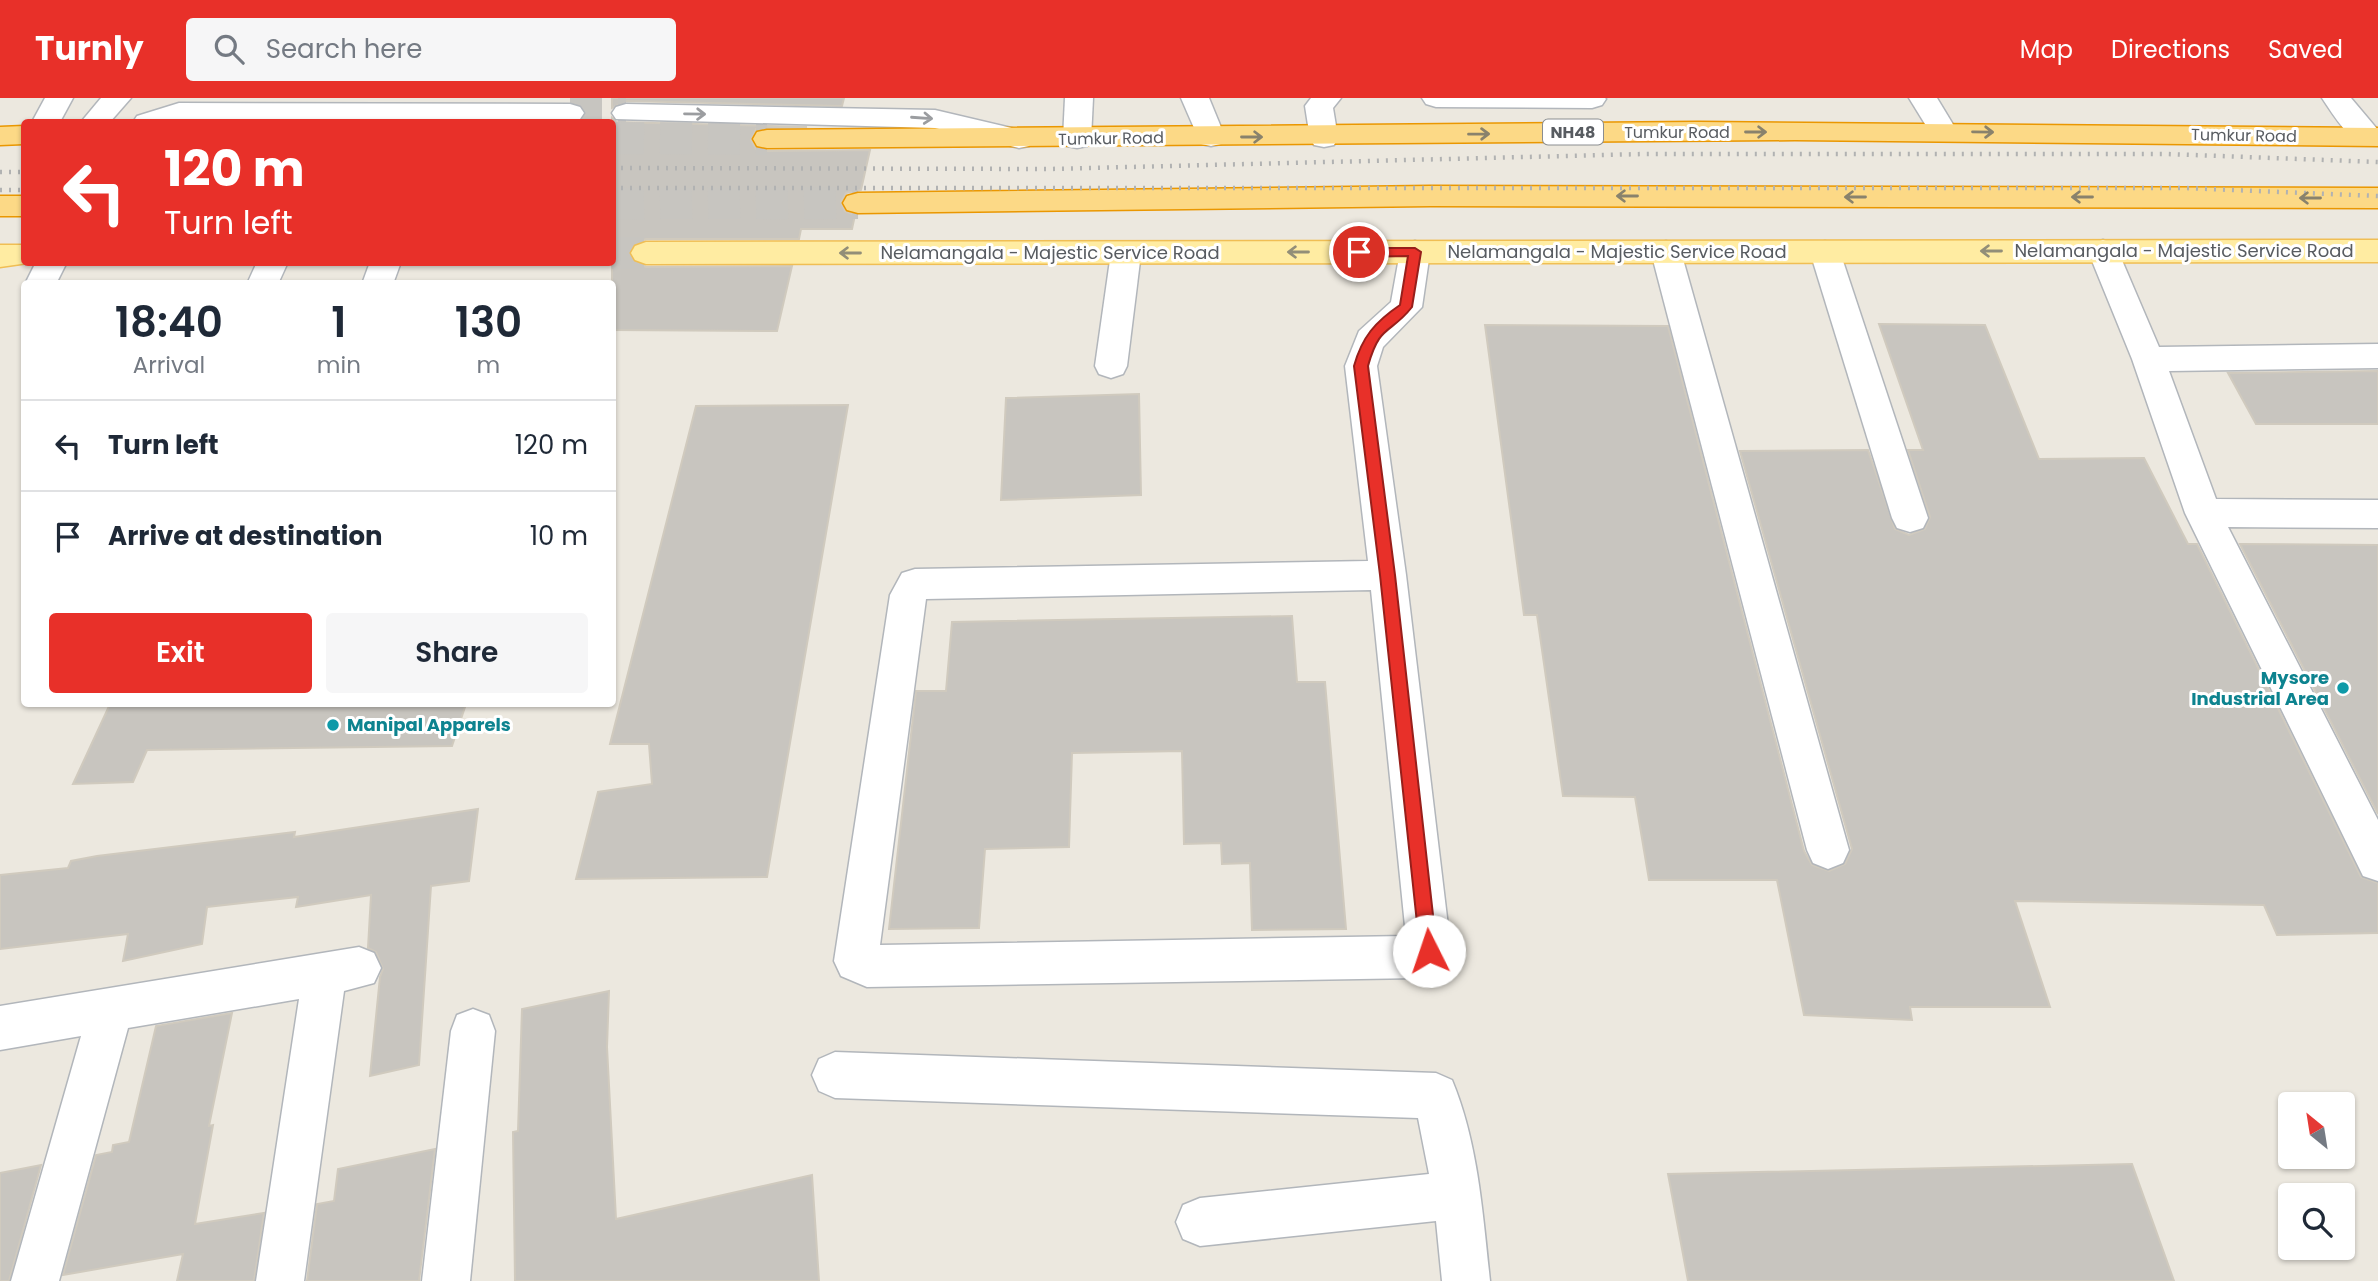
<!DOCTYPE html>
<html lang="en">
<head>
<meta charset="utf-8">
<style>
  :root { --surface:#fff; --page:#f6f6f7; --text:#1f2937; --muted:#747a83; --line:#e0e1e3; --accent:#e83029 }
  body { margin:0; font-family:Poppins,sans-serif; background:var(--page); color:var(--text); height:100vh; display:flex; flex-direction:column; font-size:26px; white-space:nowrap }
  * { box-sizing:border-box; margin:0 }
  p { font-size:23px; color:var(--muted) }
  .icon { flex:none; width:38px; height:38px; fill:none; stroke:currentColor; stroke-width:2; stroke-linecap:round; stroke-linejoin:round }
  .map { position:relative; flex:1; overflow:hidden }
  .panel { position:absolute; left:21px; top:182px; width:595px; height:427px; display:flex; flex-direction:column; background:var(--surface); border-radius:7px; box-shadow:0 2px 5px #0004 }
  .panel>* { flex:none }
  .hud { position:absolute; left:21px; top:21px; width:595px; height:147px; border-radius:7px; box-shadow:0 2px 5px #0004; background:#e83029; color:#fff; overflow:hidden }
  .needle { width:46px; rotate:330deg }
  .fabs { position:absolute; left:2278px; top:994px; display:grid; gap:14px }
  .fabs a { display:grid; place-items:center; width:77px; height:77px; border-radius:7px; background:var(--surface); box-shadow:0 2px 5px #0004; font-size:35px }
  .pin { position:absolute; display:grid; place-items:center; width:60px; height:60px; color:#fff; margin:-30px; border:4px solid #fff; border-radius:50%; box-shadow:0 2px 7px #0007 }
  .me { position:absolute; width:77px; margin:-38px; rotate:356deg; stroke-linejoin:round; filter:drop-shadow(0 0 5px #0008) }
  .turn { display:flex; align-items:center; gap:24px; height:147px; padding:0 28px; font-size:32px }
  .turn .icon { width:91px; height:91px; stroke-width:2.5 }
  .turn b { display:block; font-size:49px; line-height:60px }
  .eta { display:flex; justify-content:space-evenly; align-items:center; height:119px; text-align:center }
  .eta b { font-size:42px; font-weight:600; line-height:49px }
  .button { display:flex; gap:14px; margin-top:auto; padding:14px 28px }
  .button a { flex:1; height:80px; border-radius:7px; background:var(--accent); color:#fff; font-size:28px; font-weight:600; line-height:80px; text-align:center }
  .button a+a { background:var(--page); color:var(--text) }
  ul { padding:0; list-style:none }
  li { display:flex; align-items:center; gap:21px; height:91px; padding:0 28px; border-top:2px solid var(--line) }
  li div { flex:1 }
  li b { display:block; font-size:26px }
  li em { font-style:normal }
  header { display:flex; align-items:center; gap:42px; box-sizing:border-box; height:98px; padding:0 35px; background:var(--accent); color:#fff }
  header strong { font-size:33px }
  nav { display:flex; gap:38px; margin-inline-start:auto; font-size:24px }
  .search { width:490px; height:63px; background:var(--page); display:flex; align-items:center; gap:18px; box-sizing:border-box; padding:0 24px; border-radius:7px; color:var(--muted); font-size:26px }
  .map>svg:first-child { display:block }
  .building { fill:#c8c5bf; stroke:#d0cabe; stroke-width:2 }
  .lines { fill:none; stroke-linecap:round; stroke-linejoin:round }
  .minor-tunnel { stroke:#c7c5c0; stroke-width:32; stroke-dasharray:32 16; stroke-linecap:butt }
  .major-tunnel { stroke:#c7c5c0; stroke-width:32; stroke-dasharray:32 16; stroke-linecap:butt }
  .highway-tunnel { stroke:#c7c5c0; stroke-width:32; stroke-dasharray:32 16; stroke-linecap:butt }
  .minor-casing { stroke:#b2b6bb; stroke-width:3 }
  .major-casing { stroke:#f0be54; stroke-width:3 }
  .highway-casing { stroke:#ea9701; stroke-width:3 }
  .minor { fill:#fff; fill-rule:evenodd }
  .major { fill:#ffeca2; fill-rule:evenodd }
  .highway { fill:#fcd986; fill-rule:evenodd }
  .rail { stroke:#b1b2b2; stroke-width:4.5; stroke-dasharray:2 7; stroke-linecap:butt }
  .oneway { stroke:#9b9da0 }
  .oneway2 { stroke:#89826c }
  .oneway3 { stroke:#928e78 }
  .route { fill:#e83029; stroke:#971f1b; stroke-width:2 }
  .culture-dot { fill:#0f9aa8; stroke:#fff; stroke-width:2.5 }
  .labels { text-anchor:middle; stroke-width:6; stroke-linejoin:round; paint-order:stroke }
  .shield { fill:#fff; stroke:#8a8d90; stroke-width:2 }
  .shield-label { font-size:16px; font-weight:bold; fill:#585c61 }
  .far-street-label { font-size:16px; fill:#585c61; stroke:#fff }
  .street-label { font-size:18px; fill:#585c61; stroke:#fff }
  .culture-label { font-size:18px; font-weight:bold; fill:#0d838f; stroke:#fff; text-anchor:end }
</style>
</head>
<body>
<header>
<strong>Turnly</strong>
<div class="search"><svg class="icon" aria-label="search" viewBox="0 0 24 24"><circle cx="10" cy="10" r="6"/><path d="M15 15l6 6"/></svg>Search here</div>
<nav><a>Map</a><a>Directions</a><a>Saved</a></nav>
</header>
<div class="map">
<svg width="2378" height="1183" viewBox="0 0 2378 1183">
  <rect width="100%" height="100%" fill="#ece8df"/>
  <g class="building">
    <path d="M612,0h232l-2,8 -216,-5 -14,7z"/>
    <path d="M612,20l4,4 191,5 -51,2 -5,11 5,9 11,2 103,-1 -9,40 -15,3 -5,9 4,9 10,4 -3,14h-51l-2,10h-153l-12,5 -5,8 4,9 13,6 146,-1 -15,65 -165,-1z"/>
    <path d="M1879,226l106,1 54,134 105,-1 44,86h9l164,333 17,6v50l-101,2 -13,-30 -249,-4 35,106h-140l2,13 -108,-5 -27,-135h-128l-14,-83 -72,-1 -26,-181h-13l-39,-290 183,1 136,525 8,14 17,6 16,-7 7,-15 -112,-398 128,-1 27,79 14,6 16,-6 5,-12 -22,-67h15z"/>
    <path d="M2378,273v53h-122l-28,-51z"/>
    <path d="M1139,296l2,101 -140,5 5,-102z"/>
    <path d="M848,307l-81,472 -191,2 22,-87 54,-8 -3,-40h-39l86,-338z"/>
    <path d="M2240,446l138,1v269z"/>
    <path d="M1292,518l5,66h28l21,247 -94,1 -2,-67 -28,1 -1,-21 -37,1 -2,-93 -110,2 -3,94 -84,2 -6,79 -90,1 27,-238h30l6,-69z"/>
    <path d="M110,606h356l-14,42 -305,4 -14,32 -60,2z"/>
    <path d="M478,711l-9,72 -38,5 -12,179 -49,11 10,-99 3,-8 -7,-17 -8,-4 3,-53 -75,12 2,-10 -91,10 -5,37 -79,17 5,-27 -128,15v-74l68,-7 3,-7 26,-5 198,-24 -1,5z"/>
    <path d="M609,893l-2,56 9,172 196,-44 7,106h-304l-2,-149 5,-1 4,-122z"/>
    <path d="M232,915l-23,113 4,-1 -18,99 69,-11 -10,68h-77l6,-27 -120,21 33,-120 16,-3 1,-7 16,-3 27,-116z"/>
    <path d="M435,1051l-16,132h-112l10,-77 17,-3 4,-32z"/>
    <path d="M2132,1066l42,117h-486l-20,-107z"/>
    <path d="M41,1067l-32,116h-9v-108z"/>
  </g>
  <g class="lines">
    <path class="minor-tunnel" d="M570,15h56"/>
    <path class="major-tunnel" d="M612,155h34"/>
    <g class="highway-tunnel">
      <path d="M612,40l155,1"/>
      <path d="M612,106l246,-1"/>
    </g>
    <g class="minor-casing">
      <g id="minor">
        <path d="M45,0h28l-13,24h-28z"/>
        <path d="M101,0h30l-21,24h-29z"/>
        <path d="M1065,0h28l-2,41 -4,7 -10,2 -10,-2 -4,-7z"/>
        <path d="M1181,0h28l16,39 -4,7 -10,2 -10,-2z"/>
        <path d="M1311,0h30l-8,10 5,30 -4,7 -10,2 -10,-2 -4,-7 -5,-32z"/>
        <path d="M1422,0h183l1,1 -4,6 -10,3 -156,-1 -10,-3z"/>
        <path d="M1909,0h28l20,33 -4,6 -10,3 -10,-3z"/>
        <path d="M2322,0h29l27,32v14c-25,6 -43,-27 -56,-46z"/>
        <path d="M179,5l391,1 10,3 4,6 -4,6 -10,3h-437l4,-6z"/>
        <path d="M626,6l309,6 94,22 4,7 -4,7 -10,2 -84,-20 -319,-9 -4,-6 4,-6z"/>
        <path d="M2103,142l11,4 4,7 41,96 219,-3v24l-209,3 47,128 162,1v28l-150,-1 150,293v61l-15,-5 -178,-363 -53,-154 -44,-108 4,-7z"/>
        <path d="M1415,143l11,4 4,7 -8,55 -39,40 -6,19 29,209 45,376 -7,15 -25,12 -552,9 -26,-11 -7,-15 56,-366 12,-22 13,-4 453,-8 -23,-195 14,-35 32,-29 9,-50 4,-7zM1371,492l35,346 -526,9 46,-346z"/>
        <path d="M1666,143l11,4 4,7 168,598 -6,13 -15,6 -15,-6 -6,-13 -156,-598 4,-7z"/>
        <path d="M1825,143l11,4 4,7 88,266 -5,10 -13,4 -13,-4 -5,-10 -82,-266 4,-7z"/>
        <path d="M1126,144l11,4 4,7 -14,113 -4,8 -12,4 -12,-4 -4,-8 16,-113 4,-7z"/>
        <path d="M36,164h31l-11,22h-31z"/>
        <path d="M257,164h31l-10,22h-31z"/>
        <path d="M370,164h31l-8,22h-31z"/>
        <path d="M359,849l15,6 7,15 -7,15 -30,8 -40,290h-48l43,-282 -171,29 -69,253h-48l70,-245 -81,14v-44z"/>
        <path d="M473,911l16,6 6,16 -25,250h-48l29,-250 6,-16z"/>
        <path d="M835,954l601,21 16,7c26,62 31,135 38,201h-48l-6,-60 -236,25 -17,-7 -7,-17 7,-17 17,-7 229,-24 -11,-56 -583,-20 -16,-7 -7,-16 7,-16z"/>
      </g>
    </g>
    <g class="major-casing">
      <g id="major">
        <path d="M2378,142v22l-1732,2 -11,-4 -4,-7 4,-7 11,-4z"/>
        <path d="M0,147h24v17h11l-35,5z"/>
      </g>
    </g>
    <g class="highway-casing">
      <g id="highway">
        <path d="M1698,24l680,6v18l-583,-6 -1028,8 -10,-2 -4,-7 4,-7 10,-2z"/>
        <path d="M24,28v18l-24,1v-18z"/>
        <path d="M1431,88l947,2v20l-947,-2 -573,7 -11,-3 -4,-7 4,-7 11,-3z"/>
        <rect x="0" y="98" width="24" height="20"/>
      </g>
    </g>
    <use href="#minor" class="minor"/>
    <use href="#major" class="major"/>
    <use href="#highway" class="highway"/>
    <g class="rail">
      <path d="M612,70l438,1 594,-15h523l211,8"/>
      <path d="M0,74h24"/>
      <path d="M612,90h1573l193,8"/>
      <path d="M0,92h24"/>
    </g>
  </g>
  <defs><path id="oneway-shaft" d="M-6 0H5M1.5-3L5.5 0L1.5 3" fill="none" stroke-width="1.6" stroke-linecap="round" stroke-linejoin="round" transform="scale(1.75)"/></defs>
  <g class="oneway">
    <use href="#oneway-shaft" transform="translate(695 16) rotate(1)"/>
    <use href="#oneway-shaft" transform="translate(922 20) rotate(4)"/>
  </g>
  <g class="oneway2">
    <use href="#oneway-shaft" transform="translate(1756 34)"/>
    <use href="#oneway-shaft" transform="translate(1983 34) rotate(1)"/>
    <use href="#oneway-shaft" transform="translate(1479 36) rotate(-1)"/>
    <use href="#oneway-shaft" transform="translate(1252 39)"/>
    <use href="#oneway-shaft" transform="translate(1627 98) rotate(-180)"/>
    <use href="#oneway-shaft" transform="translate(1855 99) rotate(-180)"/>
    <use href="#oneway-shaft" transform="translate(2082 99) rotate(-180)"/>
    <use href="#oneway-shaft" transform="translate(2310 100) rotate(-180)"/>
  </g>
  <g class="oneway3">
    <use href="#oneway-shaft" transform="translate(1991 153) rotate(180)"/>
    <use href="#oneway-shaft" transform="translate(1298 154) rotate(180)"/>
    <use href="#oneway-shaft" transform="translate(850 155) rotate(180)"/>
  </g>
  <path class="route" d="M1415,150l6,4 -9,55c-22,28 -32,16 -44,59l27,209 42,376 -2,6 -6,2 -7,-2 -2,-6 -40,-376 -26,-209c8,-29 21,-44 46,-61l8,-49 -49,1 -6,-5 6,-4z"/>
  <g class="culture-dot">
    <circle cx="2343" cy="590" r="7"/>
    <circle cx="333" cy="627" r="7"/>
  </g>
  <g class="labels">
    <rect class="shield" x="1543" y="21.5" width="60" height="25" rx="5"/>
    <g class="shield-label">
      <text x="1573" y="40">NH48</text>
    </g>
    <g class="far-street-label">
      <text x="1677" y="40">Tumkur Road</text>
      <text transform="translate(2244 37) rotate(1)" y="6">Tumkur Road</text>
      <text transform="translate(1111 40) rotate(-1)" y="6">Tumkur Road</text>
    </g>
    <g class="street-label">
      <text x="2184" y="159">Nelamangala - Majestic Service Road</text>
      <text x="1617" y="160">Nelamangala - Majestic Service Road</text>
      <text x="1050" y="161">Nelamangala - Majestic Service Road</text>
    </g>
    <g class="culture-label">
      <text x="2329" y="586">Mysore<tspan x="2329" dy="21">Industrial Area</tspan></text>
      <text x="347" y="633" text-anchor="start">Manipal Apparels</text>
    </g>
  </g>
</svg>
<div class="fabs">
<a><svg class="needle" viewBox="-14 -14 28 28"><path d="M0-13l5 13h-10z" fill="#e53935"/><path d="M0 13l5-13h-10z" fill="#747a83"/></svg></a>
<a><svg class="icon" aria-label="search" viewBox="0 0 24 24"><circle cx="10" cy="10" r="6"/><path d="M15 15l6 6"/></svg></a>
</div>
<div class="pin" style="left:1359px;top:154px;background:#d93025"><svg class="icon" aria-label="arrive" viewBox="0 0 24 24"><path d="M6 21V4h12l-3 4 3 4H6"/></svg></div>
<svg class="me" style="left:1429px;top:853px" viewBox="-20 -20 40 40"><circle r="19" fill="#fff"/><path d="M0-13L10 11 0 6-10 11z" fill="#e83029"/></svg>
<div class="hud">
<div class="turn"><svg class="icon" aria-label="left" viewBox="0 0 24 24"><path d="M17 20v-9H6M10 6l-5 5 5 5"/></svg><div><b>120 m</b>Turn left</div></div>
</div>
<section class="panel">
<div class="eta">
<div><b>18:40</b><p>Arrival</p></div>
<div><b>1</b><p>min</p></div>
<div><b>130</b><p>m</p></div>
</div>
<ul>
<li><svg class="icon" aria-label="left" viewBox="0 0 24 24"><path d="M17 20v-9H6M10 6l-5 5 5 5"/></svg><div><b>Turn left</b></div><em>120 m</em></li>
<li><svg class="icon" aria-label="arrive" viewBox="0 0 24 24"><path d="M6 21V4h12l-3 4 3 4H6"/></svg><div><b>Arrive at destination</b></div><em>10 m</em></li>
</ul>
<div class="button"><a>Exit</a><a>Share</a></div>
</section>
</div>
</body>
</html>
